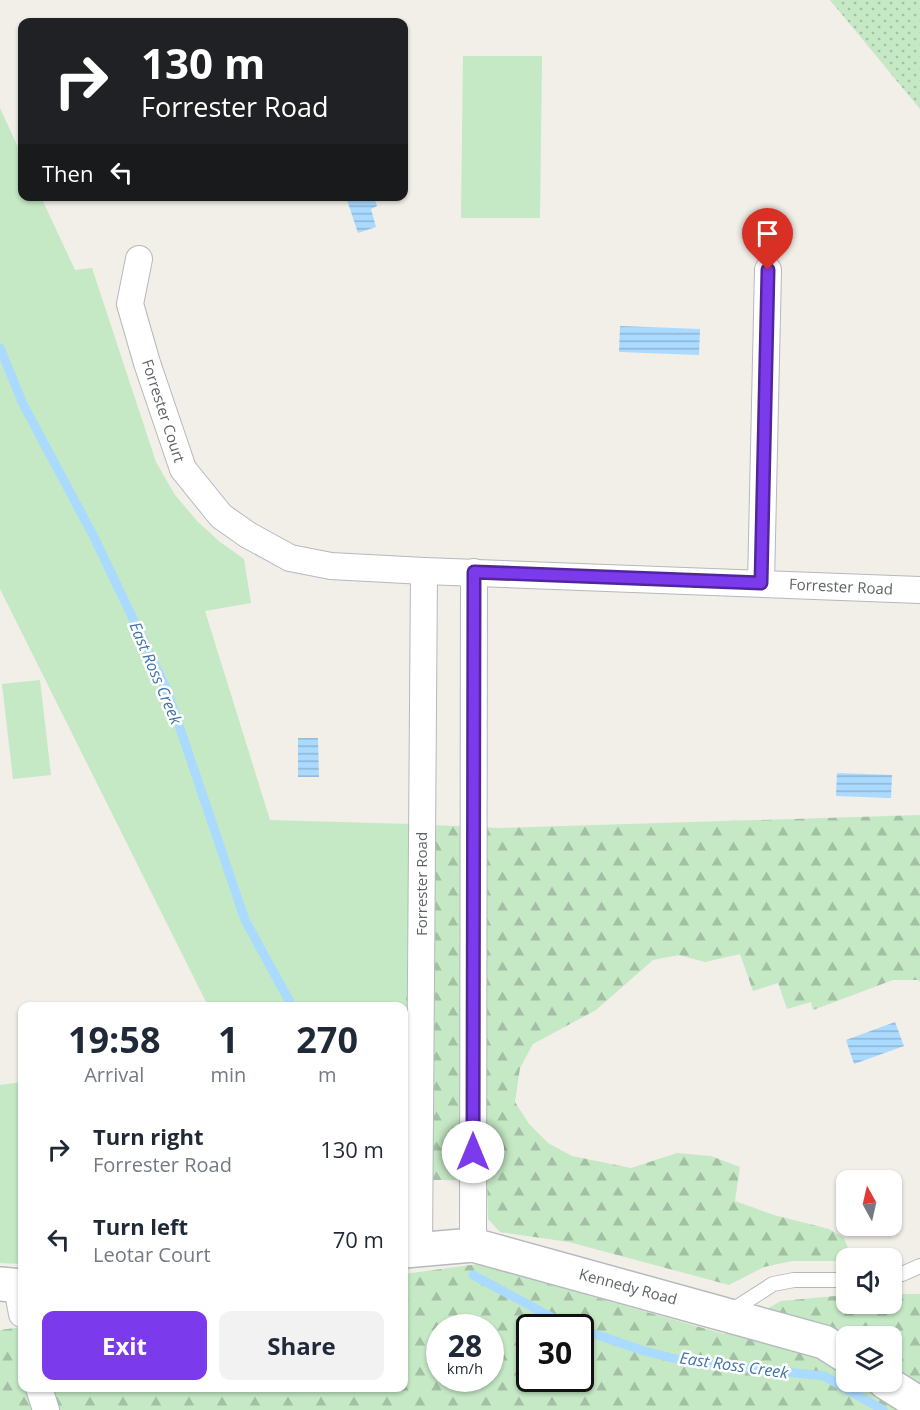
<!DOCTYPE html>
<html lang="en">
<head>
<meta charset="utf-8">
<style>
  :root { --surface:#fff; --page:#f2f2f3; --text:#1f2937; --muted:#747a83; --accent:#7c3aed }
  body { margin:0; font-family:"Open Sans",sans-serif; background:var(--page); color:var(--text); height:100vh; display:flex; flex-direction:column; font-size:22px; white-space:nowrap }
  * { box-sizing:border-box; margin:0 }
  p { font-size:20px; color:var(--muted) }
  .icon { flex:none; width:33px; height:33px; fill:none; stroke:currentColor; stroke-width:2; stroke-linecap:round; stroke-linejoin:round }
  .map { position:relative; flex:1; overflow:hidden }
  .details { position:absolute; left:18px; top:1002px; width:390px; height:390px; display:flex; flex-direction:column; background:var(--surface); border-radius:12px; box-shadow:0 2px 4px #0004 }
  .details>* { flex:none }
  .top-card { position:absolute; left:18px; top:18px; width:390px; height:183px; border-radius:12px; box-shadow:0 2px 4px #0004; background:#202124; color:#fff; overflow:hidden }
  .needle { width:39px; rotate:352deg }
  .tools { position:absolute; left:836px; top:1170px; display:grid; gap:12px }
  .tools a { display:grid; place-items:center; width:66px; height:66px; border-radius:12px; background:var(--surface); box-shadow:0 2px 4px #0004; font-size:30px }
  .speed { position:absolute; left:426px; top:1314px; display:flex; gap:12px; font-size:30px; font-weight:700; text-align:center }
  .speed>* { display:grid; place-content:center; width:78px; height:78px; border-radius:50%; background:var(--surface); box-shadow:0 2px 4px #0004; line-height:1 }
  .speed small { font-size:15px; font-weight:400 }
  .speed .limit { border:3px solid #111; border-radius:9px; background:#fff; color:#111 }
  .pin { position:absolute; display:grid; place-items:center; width:51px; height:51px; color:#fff; margin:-62px -26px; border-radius:50% 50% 50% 0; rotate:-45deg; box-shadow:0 0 6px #0007 }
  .pin .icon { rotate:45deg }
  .me { position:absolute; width:66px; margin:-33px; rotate:0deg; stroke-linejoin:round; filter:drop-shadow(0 0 4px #0008) }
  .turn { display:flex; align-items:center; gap:21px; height:126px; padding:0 24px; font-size:27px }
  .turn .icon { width:78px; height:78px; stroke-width:2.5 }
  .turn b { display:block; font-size:42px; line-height:51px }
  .then { display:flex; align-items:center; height:57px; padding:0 24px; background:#0003; gap:12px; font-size:22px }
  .eta { display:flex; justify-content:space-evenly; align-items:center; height:102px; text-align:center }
  .eta b { font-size:36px; font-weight:700; line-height:42px }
  .action { display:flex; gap:12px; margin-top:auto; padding:12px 24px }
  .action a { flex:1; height:69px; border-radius:12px; background:var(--accent); color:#fff; font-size:24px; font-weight:700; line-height:69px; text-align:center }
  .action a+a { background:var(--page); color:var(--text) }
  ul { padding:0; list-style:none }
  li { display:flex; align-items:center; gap:18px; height:90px; padding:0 24px }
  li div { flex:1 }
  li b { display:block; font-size:22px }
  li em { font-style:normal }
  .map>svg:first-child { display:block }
  .grass { fill:url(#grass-dots) }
  .forest { fill:url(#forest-firs); fill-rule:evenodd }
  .green { fill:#c5e8c5 }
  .water { fill:url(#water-rules) }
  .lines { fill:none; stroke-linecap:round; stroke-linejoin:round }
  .stream { stroke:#aadaff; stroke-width:9 }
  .lane-casing { stroke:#b5b8bc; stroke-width:16 }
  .street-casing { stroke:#b5b8bc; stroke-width:28 }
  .secondary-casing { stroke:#b6babf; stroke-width:36 }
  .lane { stroke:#fff; stroke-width:14 }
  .street { stroke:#fff; stroke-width:26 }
  .secondary { stroke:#fff; stroke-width:33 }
  .route-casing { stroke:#51269a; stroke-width:15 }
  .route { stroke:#7c3aed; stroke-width:10 }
  .labels { text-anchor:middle; stroke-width:5; stroke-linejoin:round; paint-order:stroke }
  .street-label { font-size:15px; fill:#5f6368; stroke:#fff }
  .water-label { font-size:16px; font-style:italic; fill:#4174aa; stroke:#fff }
</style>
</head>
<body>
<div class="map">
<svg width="920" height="1410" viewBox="0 0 920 1410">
  <defs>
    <pattern id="grass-dots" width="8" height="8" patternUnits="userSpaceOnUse" patternTransform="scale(1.5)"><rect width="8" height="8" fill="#c5e8c5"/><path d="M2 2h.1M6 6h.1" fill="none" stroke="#a3c0a4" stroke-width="1.8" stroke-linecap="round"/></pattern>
    <pattern id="forest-firs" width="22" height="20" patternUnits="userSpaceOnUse" patternTransform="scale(1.5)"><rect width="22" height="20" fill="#c5e8c5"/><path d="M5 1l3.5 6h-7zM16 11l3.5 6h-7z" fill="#a3c0a4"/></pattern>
    <pattern id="water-rules" width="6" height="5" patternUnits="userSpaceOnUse" patternTransform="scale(1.5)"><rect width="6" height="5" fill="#aadaff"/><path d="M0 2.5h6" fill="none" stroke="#8eb4d2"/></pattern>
  </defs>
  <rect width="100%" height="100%" fill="#f1efe8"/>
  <path class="grass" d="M830,0h90v109z"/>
  <g class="forest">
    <path d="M920,815v167l-2,-2h-25l-80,30 -2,-8 -24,7 -9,-26 -25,8 -13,-37 -35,8 -26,-7 -26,5 -57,50 -63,34 -13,24 -5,34 14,22 19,19 24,13 59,12 46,-15 34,3 29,11 -5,34 39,14 55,14 15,9 8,20h-6v3h-54l-28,6 -35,18 -160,-43 -69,-10 -12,-13 -1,-39h-83v-174h-9l10,-39 19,-44 8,-98 68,3z"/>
    <path d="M478,1264l246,70 57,-33 65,-6v9h45v-10h29v116h-920v-80l22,-3v61h382v-114zM440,1328h50v50h-50zM530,1328h50v50h-50zM846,1336h45v46h-45z"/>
  </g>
  <g class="green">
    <path d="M463,56h79l-2,162h-79z"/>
    <path d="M0,108l22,48v40l19,1 34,73 17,-2 64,194 19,33 23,27 22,20 24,17 7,44 -46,8 65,209 141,4 -7,249v-67h-196l-208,-417z"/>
    <path d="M40,680l11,95 -38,4 -11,-95z"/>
    <path d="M22,1082v182l-22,-1v-178z"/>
  </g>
  <g class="water">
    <path d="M346,197h28l3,9 -6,3 5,18 -18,6z"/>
    <path d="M620,326l80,3 -1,26 -80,-3z"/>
    <path d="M298,738h20l1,39h-21z"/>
    <path d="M837,773l55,2 -1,23 -55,-2z"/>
    <path d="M895,1022l9,24 -50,18 -8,-24z"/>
  </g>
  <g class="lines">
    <g class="stream">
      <path d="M0,348l23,56 71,133 73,153 78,230 47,86"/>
      <path d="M473,1275l84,45 20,8"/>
      <path d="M580,1329l64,22 45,11 135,14 59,34"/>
    </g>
    <g class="lane-casing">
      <g id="lane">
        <path d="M891,1277l11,-3 18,-8"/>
        <path d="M728,1313l45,-29 21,-4h52"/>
      </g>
    </g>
    <g class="street-casing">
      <g id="street">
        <path d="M139,259l-9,45 17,59 36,106 38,47 27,19 42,23 41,8 93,5 496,19"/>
        <path d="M761,583l7,-313"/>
        <path d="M473,1245l1,-673"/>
        <path d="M419,1249l5,-678"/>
        <path d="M17,1287l5,27"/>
        <path d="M39,1388l7,22"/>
      </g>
    </g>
    <g class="secondary-casing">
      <g id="secondary">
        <path d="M404,1251l69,-6 351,97 22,14"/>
        <path d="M0,1284l22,2"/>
        <path d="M885,1382l35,22"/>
      </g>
    </g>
    <use href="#lane" class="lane"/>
    <use href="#street" class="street"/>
    <use href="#secondary" class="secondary"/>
  </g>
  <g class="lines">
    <g class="route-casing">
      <path id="route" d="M473,1152l1,-580 287,11 7,-313"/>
    </g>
    <use href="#route" class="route"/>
  </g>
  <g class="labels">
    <g class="street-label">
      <text transform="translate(163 411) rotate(72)" y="5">Forrester Court</text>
      <text transform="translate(841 587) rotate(3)" y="5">Forrester Road</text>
      <text transform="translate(422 884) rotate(-90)" y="5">Forrester Road</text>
      <text transform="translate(628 1287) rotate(15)" y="5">Kennedy Road</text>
    </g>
    <g class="water-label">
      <text transform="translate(156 673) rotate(67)" y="6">East Ross Creek</text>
      <text transform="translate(734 1365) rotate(8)" y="6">East Ross Creek</text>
    </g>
  </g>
</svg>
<div class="tools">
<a><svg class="needle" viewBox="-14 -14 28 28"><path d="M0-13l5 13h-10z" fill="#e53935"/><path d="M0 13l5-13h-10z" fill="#747a83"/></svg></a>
<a><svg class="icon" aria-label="sound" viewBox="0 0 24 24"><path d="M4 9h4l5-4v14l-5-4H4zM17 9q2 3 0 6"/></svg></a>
<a><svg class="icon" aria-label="layers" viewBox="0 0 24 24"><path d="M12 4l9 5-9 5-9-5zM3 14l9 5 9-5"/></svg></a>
</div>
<div class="speed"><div>28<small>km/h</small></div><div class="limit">30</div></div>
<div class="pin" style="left:768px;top:270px;background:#d93025"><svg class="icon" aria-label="arrive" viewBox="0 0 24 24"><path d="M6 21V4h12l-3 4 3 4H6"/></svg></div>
<svg class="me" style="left:473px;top:1152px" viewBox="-20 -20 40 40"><circle r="19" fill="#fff"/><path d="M0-13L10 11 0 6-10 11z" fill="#7c3aed"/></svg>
<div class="top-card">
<div class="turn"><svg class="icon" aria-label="right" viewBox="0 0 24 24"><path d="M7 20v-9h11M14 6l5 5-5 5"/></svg><div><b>130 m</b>Forrester Road</div></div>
<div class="then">Then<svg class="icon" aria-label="left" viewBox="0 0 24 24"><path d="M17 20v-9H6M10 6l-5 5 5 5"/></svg></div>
</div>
<section class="details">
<div class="eta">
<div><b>19:58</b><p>Arrival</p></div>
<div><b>1</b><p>min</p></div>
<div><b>270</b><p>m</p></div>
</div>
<ul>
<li><svg class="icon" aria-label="right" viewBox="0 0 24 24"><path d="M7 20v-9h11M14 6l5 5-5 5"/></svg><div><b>Turn right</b><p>Forrester Road</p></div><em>130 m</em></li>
<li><svg class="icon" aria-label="left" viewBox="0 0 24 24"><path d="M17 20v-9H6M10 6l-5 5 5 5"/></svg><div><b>Turn left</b><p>Leotar Court</p></div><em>70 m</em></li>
</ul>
<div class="action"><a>Exit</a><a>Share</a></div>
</section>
</div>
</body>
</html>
